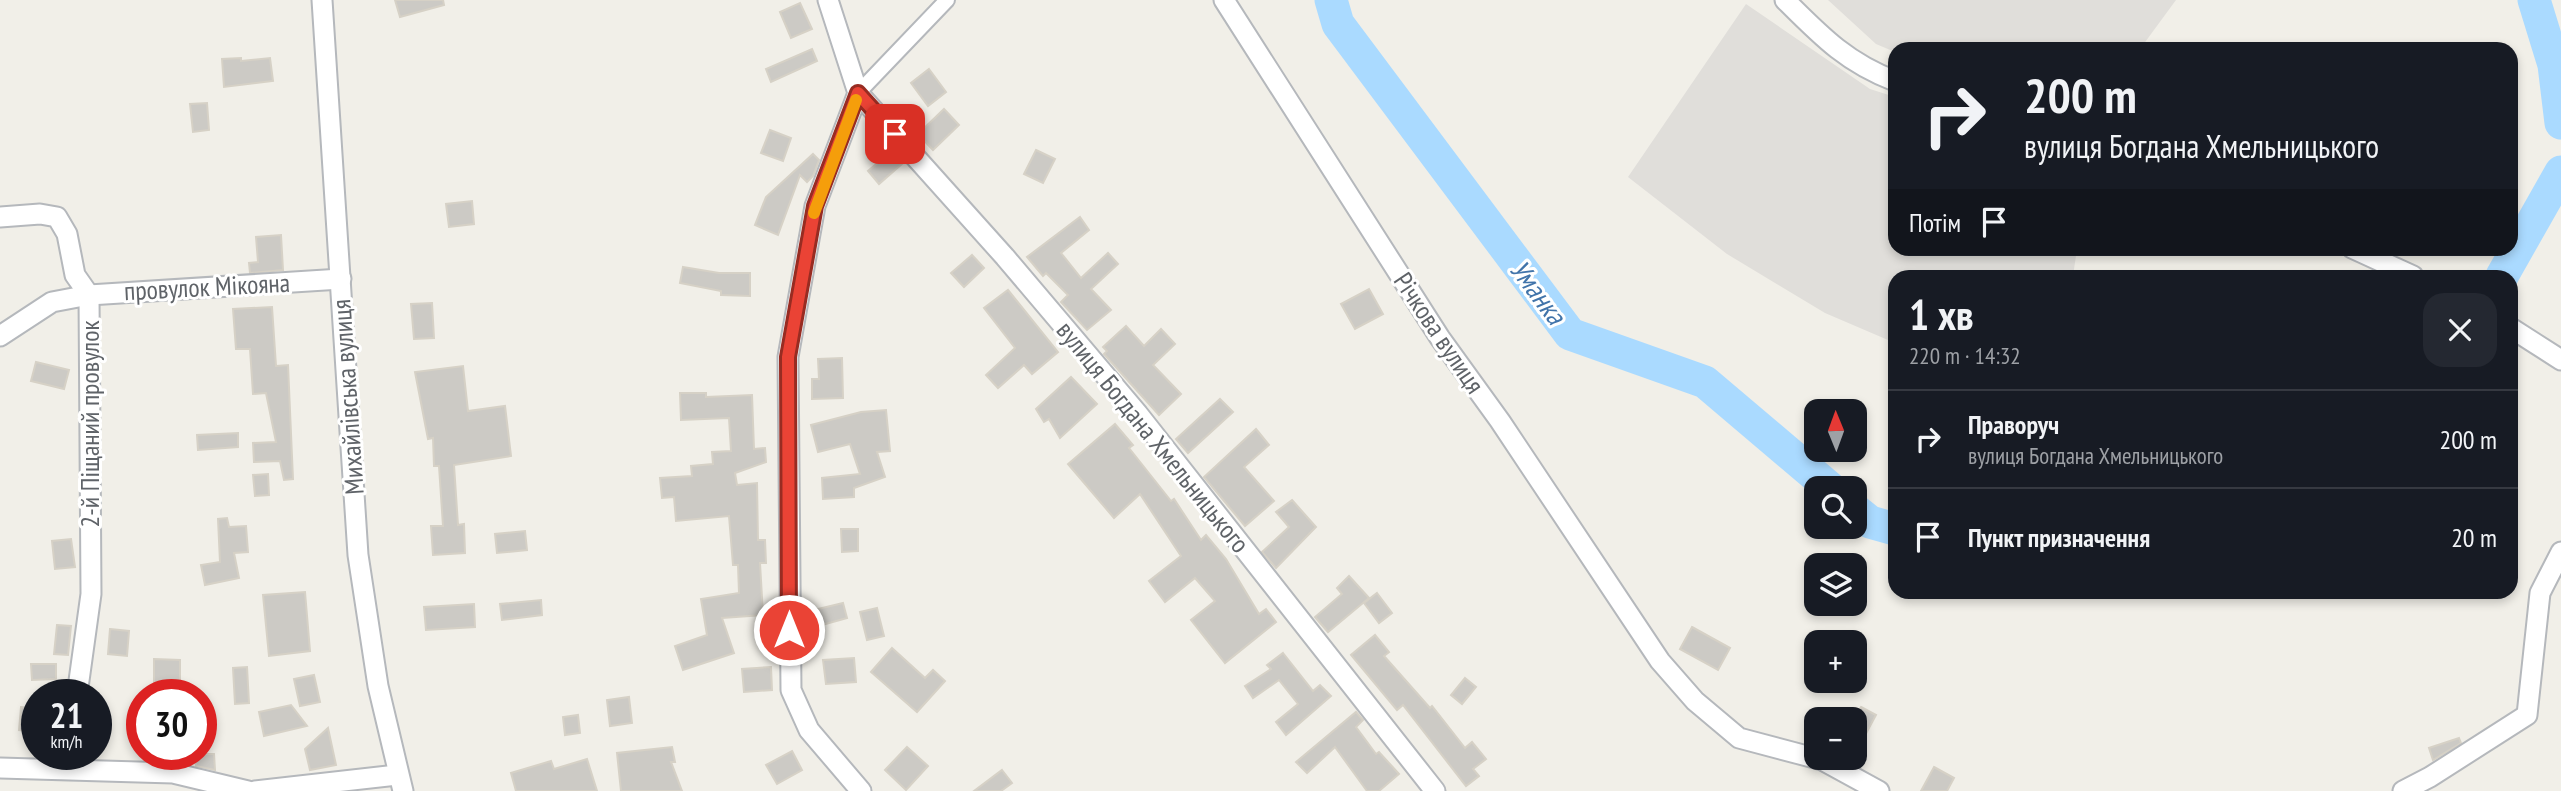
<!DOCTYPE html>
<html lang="uk">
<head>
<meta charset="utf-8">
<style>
  :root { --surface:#171b24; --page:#242831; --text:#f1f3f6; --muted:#9ea1a6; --line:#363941 }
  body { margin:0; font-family:"PT Sans Narrow",sans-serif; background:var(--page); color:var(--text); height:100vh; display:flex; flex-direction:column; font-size:26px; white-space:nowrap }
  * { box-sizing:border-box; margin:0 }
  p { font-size:23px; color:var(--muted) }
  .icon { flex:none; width:38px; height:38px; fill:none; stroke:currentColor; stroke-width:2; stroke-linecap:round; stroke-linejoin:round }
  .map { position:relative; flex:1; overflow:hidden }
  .panel { position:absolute; left:1888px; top:270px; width:630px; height:329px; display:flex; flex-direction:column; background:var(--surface); border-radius:21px; box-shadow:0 4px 10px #0003 }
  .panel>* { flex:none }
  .banner { position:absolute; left:1888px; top:42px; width:630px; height:214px; border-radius:21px; box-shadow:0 4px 10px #0003; background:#171b24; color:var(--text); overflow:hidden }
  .needle { width:46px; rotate:359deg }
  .tools { position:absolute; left:1804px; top:399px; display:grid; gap:14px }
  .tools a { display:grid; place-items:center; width:63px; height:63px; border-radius:14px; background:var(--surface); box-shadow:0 4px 10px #0003; font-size:35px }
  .speed { position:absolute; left:21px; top:679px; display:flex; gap:14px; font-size:35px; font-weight:700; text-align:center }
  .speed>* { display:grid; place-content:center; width:91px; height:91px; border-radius:50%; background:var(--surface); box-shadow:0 4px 10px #0003; line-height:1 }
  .speed small { font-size:18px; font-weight:400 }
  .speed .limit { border:10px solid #d22; background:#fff; color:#111 }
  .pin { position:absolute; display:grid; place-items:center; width:60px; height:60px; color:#fff; margin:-30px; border-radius:14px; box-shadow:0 4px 10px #0006 }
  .me { position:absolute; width:77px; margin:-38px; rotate:0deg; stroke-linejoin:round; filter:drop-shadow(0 0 5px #0008) }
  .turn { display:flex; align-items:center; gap:24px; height:147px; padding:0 21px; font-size:32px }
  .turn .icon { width:91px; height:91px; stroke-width:2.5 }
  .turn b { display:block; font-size:49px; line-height:60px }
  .then { display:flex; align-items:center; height:66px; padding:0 21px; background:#0003; gap:14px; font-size:26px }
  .round { display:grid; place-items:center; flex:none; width:74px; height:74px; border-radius:21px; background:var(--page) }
  .overview { display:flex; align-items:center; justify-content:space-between; height:119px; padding:0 21px }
  h1 { font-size:42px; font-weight:600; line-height:52px }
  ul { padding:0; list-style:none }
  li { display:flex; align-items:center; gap:21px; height:98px; padding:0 21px; border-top:2px solid var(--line) }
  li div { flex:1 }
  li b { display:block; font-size:26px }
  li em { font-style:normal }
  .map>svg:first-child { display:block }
  .industrial { fill:#e0deda }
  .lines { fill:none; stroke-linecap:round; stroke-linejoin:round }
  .river { stroke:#aadaff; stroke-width:33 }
  .building { fill:#cccac5; stroke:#d6d1c6; stroke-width:2 }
  .pedestrian-casing { stroke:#b5b8bc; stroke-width:18 }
  .minor-casing { stroke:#b5b8bc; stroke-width:23 }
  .pedestrian { stroke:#fff; stroke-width:14 }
  .minor { stroke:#fff; stroke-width:19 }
  .route-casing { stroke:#982c22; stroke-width:18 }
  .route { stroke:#ea4335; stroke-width:12 }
  .slow { stroke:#f59e0b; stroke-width:12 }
  .labels { text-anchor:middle; stroke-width:6; stroke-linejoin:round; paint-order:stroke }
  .street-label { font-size:26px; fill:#5f6368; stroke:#fff }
  .water-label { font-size:28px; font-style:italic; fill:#4174aa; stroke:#fff }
</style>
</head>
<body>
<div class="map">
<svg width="2561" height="791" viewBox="0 0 2561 791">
  <rect width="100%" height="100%" fill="#f1efe8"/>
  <g class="industrial">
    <path d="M1828,0h348l-36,49h-245v3l-19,-8z"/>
    <path d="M1746,4l124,85 25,8v151l182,1 -4,27h-178v67l-70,-30 -98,-59 -99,-77z"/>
  </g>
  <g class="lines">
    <g class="river">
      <path d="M1331,0l7,24 232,310 135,48 125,106"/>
      <path d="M2534,0l20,65 7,58"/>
      <path d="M2502,276l59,-104"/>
      <path d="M1855,510l15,12 25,7"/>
    </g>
  </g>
  <g class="building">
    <path d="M395,0h48l1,5 -44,12z"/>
    <path d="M800,3l12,26 -21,9 -11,-26z"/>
    <path d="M812,49l5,12 -46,21 -5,-13z"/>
    <path d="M241,58v3l29,-3 3,23 -49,6 -2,-28z"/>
    <path d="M929,69l17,23 -18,14 -17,-23z"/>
    <path d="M207,103l2,27 -16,2 -3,-28z"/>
    <path d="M944,109l15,16 -26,25 -15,-16z"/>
    <path d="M770,130l21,8 -8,23 -22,-8z"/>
    <path d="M1036,150l19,9 -12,24 -19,-9z"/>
    <path d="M891,152l11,12 -23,20 -11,-13z"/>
    <path d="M813,154l6,6 -6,16 -6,6 -7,-7 -22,60 -23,-10 11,-28z"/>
    <path d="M472,201l2,23 -25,3 -3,-23z"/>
    <path d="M1080,217l9,13 -28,23 20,25 27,-25 10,11 -27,25 20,21 -24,20 -26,-28 7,-7 -22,-22 -3,3 -16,-19z"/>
    <path d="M281,235l2,35 -33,3 -1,-10 9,-1 -2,-25z"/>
    <path d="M972,255l12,13 -20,19 -13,-14z"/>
    <path d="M683,267l36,6h31v23l-29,-1v-4l-41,-8z"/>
    <path d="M1369,289l14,25 -28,15 -14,-25z"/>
    <path d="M1008,290l50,62 -26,22 -8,-9 -26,23 -12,-13 29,-27 -31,-40z"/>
    <path d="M432,303l2,35 -20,1 -3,-35z"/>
    <path d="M272,307l4,59 12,-1 5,114 -9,1 -4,-19 -26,1 -1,-19 23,-1 -10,-49 -13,1 -3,-45h-14l-3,-40z"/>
    <path d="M1126,326l18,20 17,-17 14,15 -22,21 28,29 -22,21 -55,-61 3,-3 -4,-4z"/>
    <path d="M842,358l1,40 -31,1v-20h7l-1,-20z"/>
    <path d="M36,362l33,8 -5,19 -33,-8z"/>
    <path d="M463,366l5,45 37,-5 6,50 -57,9 4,60 6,-1 1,29 -32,2 -2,-29h12l-4,-60h-5l-1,-28 -5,1 -13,-67z"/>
    <path d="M1071,377l26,27 -37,34 -11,-19 -5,3 -8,-13z"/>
    <path d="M680,393h26v4l46,-2 2,54 11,-1 1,14 -31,11 2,12 20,-2 1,57h7l1,23h-6l3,52 -41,3 12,35 -51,17 -8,-24 32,-11 -6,-36 38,-6 -1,-28h-5l-4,-49 -53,5 -2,-24 -12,1 -2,-20 32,-2 -1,-10 22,-2 -1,-12 19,-1 -2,-33 -48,2z"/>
    <path d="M1220,399l13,13 -45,41 -12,-14z"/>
    <path d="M886,410l4,41 -13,1 8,25 -31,11v9l-31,2 -1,-21 38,-4 -10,-30 -32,8 -7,-27 50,-13z"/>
    <path d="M1115,424l18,21 -4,3 42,53 3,-2 27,41 5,-5 20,24 33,55 7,-5 10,13 -51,41 -34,-43 24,-19 -20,-23 -30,24 -16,-21 32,-25 -41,-62 -26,24 -46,-54z"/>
    <path d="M1256,429l13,16 -25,22 30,34 -29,25 -41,-49z"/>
    <path d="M238,433v14l-40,3 -1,-15z"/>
    <path d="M268,474l1,21 -14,1 -2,-21z"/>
    <path d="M1292,500l24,27 -40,41 -14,-16 27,-25 -13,-15z"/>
    <path d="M227,518l2,9 17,-1 2,26 -14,1 5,25 -34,7 -4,-20 19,-3 -2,-43z"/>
    <path d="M841,529h17v22l-16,1z"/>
    <path d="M525,531l2,19 -30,3 -2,-19z"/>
    <path d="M71,539l4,28 -20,2 -3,-28z"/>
    <path d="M1349,576l20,22 -41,34 -13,-15 27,-23 -5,-6z"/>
    <path d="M305,592l5,59 -41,5 -6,-61z"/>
    <path d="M1377,593l15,20 -13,10 -15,-20z"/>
    <path d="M541,600l1,15 -40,5 -2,-16z"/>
    <path d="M843,603l4,15 -25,7 -4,-16z"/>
    <path d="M474,604l1,23 -49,3 -2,-23z"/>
    <path d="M877,608l7,28 -17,4 -7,-28z"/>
    <path d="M57,625l14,1 -3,29 -14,-1z"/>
    <path d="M1692,627l38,21 -12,22 -38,-21z"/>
    <path d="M110,629l19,2 -2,25 -19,-2z"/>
    <path d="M1375,635l14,17 -5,4 46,52 2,-2 33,42 7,-6 14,17 -13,10 6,7 -13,10 -63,-81 -6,5 -46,-55z"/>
    <path d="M892,648l33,30 8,-8 12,11 -28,31 -46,-40z"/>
    <path d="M1283,653l30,38 7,-6 11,11 -45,39 -10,-13 22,-18 -19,-24 -26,18 -8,-12 26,-17 -4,-4z"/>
    <path d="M854,658l2,24 -30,2 -3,-24z"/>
    <path d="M154,659l26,1v23h-11v12h-15z"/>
    <path d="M31,664h25v15l-24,1z"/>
    <path d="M247,667l2,36 -14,1 -2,-36z"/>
    <path d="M771,667l1,23 -28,2 -2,-23z"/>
    <path d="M314,675l6,27 -20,4 -6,-27z"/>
    <path d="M1465,678l11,9 -14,17 -11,-9z"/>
    <path d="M629,697l3,26 -22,3 -3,-26z"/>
    <path d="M291,705l16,21 -43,10 -5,-24z"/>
    <path d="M21,707l16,2v23l-18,-2z"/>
    <path d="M1861,707l15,8 -21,39v-37z"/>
    <path d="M1356,712l7,8 -7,7 20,27 3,-2 20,22 -20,17h-12l-32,-44 -28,26 -11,-11z"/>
    <path d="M578,715l2,18 -15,2 -2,-18z"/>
    <path d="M328,728l8,37 -26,5 -5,-21z"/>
    <path d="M2459,738l2,5 -28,17 -4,-12z"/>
    <path d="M672,747l3,15h-4l11,29h-61l-4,-38z"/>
    <path d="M907,747l21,19 -22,24 -21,-20z"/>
    <path d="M792,751l10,19 -25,14 -11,-19z"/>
    <path d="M195,754h19l1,16 -19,-4z"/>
    <path d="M587,759l10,32h-81l-5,-18 40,-12 3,8z"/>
    <path d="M1934,767l20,11 -7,13h-26z"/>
    <path d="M1002,770l10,13 -11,8h-27z"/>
  </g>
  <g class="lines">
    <g class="pedestrian-casing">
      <path id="pedestrian" d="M858,93l89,-93"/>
    </g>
    <g class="minor-casing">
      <g id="minor">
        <path d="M322,0l36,555 20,131 25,105"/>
        <path d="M828,0l30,93 -43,113 -27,151 3,333 18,40 52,61"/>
        <path d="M1224,0l216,338 60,83 160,240 35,40 44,37 83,22 57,31"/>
        <path d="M1785,0c36,36 62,63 110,81"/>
        <path d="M858,93l147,164 133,157 297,377"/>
        <path d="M0,217l40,-3 17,3 10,17 8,41 14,20 2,299 -14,101"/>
        <path d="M2352,248l61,28"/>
        <path d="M2511,328l50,32"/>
        <path d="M0,336l52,-34 37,-7 252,-16"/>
        <path d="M0,768l173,5 75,18"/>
        <path d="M255,791l142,-16"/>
        <path d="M2403,791l27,-14 97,-62 13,-122 21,-41"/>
      </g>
    </g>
    <use href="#pedestrian" class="pedestrian"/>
    <use href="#minor" class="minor"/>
  </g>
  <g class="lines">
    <g class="route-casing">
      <path id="route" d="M789,630l-1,-273 27,-151 43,-113 37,41"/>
    </g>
    <use href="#route" class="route"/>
    <path class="slow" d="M814,213l42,-113"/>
  </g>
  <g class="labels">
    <g class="street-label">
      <text transform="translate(207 287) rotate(-3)" y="9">провулок Мікояна</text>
      <text transform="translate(1439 333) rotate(56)" y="9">Річкова вулиця</text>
      <text transform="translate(348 397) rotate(-94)" y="9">Михайлівська вулиця</text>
      <text transform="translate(90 424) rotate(-90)" y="9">2-й Піщаний провулок</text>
      <text transform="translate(1153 437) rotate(51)" y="9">вулиця Богдана Хмельницького</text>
    </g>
    <g class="water-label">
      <text transform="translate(1538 292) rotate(53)" y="10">Уманка</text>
    </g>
  </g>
</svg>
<div class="tools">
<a><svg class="needle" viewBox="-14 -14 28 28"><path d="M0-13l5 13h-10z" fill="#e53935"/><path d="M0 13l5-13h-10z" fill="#9ea1a6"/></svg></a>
<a><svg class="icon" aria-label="search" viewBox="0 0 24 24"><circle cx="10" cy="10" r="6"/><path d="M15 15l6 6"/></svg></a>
<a><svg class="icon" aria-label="layers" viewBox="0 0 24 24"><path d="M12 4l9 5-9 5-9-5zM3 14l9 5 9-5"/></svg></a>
<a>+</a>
<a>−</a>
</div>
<div class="speed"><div>21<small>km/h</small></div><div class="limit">30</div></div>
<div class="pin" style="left:895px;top:134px;background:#d93025"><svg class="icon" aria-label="arrive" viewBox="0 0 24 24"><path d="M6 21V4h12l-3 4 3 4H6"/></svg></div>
<svg class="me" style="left:789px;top:630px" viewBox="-20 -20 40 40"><circle r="17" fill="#ea4335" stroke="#fff" stroke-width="3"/><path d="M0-11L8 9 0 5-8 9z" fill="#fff"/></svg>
<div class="banner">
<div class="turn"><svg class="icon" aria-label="right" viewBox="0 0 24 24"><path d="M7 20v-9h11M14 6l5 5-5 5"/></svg><div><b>200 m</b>вулиця Богдана Хмельницького</div></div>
<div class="then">Потім<svg class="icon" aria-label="arrive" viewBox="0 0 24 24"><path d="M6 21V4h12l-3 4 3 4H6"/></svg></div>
</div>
<section class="panel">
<div class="overview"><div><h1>1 хв</h1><p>220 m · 14:32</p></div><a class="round"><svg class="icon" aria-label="close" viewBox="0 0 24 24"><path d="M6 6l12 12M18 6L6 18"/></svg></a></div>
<ul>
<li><svg class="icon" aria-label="right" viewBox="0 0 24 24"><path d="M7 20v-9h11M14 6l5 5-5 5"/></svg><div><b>Праворуч</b><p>вулиця Богдана Хмельницького</p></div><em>200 m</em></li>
<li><svg class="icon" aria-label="arrive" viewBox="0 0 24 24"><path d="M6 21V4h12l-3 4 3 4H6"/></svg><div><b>Пункт призначення</b></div><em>20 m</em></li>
</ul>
</section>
</div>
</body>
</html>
